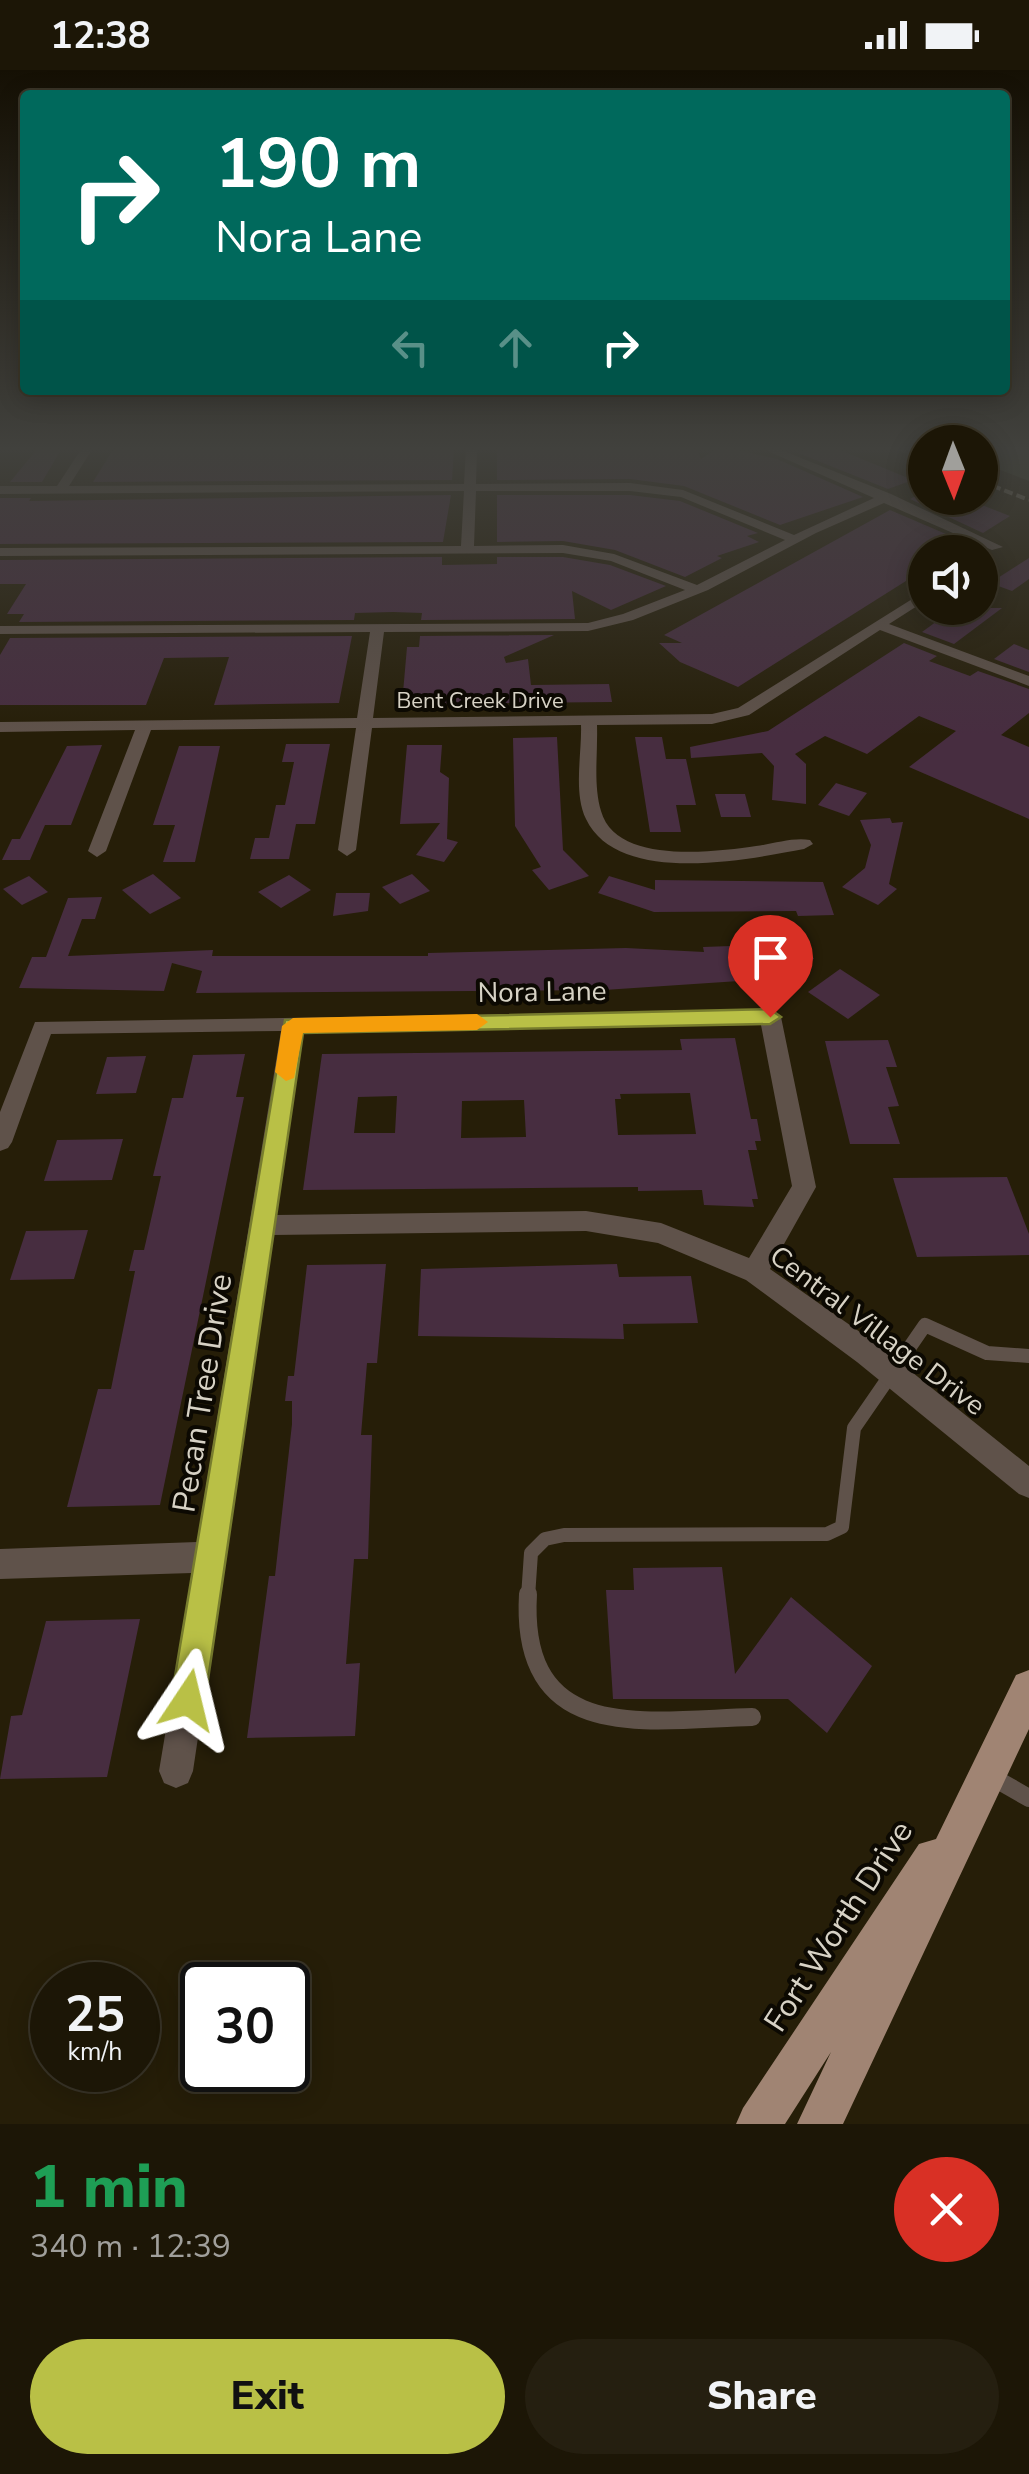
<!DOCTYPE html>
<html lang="en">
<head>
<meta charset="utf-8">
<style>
  :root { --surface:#1c1606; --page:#251f10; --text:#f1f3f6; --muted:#a09f9b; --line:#3a3528; --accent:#b9c046 }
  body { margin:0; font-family:"Nunito Sans",sans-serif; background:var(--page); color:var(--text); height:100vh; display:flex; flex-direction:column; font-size:38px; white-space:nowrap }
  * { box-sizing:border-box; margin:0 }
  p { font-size:32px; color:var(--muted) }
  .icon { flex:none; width:55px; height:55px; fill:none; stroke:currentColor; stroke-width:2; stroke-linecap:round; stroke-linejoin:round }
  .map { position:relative; height:2054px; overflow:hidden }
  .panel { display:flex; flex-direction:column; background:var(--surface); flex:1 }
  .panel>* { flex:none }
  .banner { position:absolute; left:20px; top:20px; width:990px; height:305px; border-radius:10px; box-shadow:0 5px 25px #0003,0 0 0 2px var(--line); background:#00695c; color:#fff; overflow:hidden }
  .needle { width:65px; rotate:179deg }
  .controls { position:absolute; left:908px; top:355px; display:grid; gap:20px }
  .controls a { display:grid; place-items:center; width:90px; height:90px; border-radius:50%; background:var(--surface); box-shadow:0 5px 25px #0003,0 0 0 2px var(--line); font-size:50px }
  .speed { position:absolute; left:30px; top:1892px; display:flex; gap:20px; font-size:50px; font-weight:700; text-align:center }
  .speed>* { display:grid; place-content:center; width:130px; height:130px; border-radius:50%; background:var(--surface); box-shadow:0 5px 25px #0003,0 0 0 2px var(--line); line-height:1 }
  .speed small { font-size:25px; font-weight:400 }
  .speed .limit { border:5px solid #111; border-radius:15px; background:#fff; color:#111 }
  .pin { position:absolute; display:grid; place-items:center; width:85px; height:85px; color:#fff; margin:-102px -42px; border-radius:50% 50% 50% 0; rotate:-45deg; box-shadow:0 0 10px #0007 }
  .pin .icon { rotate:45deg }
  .me { position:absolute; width:110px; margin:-55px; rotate:10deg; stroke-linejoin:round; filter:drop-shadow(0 0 8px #0008) }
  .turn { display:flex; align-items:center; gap:35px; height:210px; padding:0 30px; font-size:45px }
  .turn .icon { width:130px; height:130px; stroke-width:2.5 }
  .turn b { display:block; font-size:70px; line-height:85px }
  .lanes { display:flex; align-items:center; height:95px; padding:0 30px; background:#0003; justify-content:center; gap:50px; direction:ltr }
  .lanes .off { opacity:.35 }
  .round { display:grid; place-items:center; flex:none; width:105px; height:105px; border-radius:52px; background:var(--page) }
  .headline { display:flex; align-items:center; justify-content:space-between; height:170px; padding:0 30px }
  h1 { font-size:60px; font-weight:800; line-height:75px; color:#1e9e55 }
  .button { display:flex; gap:20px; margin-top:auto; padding:20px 30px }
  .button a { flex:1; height:115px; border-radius:60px; background:var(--accent); color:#111; font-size:40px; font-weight:800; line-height:115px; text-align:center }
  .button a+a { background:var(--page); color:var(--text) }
  .status { display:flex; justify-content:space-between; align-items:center; height:70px; padding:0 50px; background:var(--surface); direction:ltr }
  .status svg { height:28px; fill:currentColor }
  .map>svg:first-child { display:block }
  .green { fill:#3b4228 }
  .building { fill:#472d40; fill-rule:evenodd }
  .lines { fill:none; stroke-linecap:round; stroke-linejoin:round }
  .lane-far1 { stroke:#5f524a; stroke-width:14 }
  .lane { stroke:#5f524a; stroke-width:18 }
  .street { fill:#5f524a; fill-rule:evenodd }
  .primary { fill:#a08473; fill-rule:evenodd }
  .rail { stroke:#807968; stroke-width:4; stroke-dasharray:9 4; stroke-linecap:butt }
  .route { fill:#b9c046; stroke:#787d2e; stroke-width:2.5 }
  .slow { fill:#f59e0b }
  .labels { text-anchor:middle; stroke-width:8; stroke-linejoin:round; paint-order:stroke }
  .far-street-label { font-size:22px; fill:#d7d2c5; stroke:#0c0902 }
  .street-label { font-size:28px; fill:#d7d2c5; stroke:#0c0902 }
  .near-street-label { font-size:32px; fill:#d7d2c5; stroke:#0c0902 }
</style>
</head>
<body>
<div class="status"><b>12:38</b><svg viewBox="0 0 49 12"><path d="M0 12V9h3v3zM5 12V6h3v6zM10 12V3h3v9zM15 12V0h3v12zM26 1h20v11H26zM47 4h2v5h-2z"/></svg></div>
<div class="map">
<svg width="1029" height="2054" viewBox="0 0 1029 2054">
  <rect width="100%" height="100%" fill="#261e08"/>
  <path class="green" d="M980,378h49v33l-49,-19z"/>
  <g class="building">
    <path d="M38,378h24l-20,34h-32z"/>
    <path d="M114,378h340l-2,32 -359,2z"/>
    <path d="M497,378h200l4,11 17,-11h12l47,11 86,38 -83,28 -96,-39 -54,-7 -133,1z"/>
    <path d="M813,378h22l78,32 -25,9 -90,-36z"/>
    <path d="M925,421v7h39l46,18 -27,17 -73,-34z"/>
    <path d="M451,425l-8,47 -443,2v-46h31l-2,3z"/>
    <path d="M497,425h133l50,6 78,32 -11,3 12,6 -42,14 5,2 -37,19 -70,-27 -52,-9 -66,1z"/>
    <path d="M890,440l77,33 -16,9h-26v17l-187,118 -58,-25 -21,-19h23l-18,-8z"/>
    <path d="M442,487v8l55,-1v-7h66l47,8 56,21 -55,24 -39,-19 3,28 -154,1 1,-7 -29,-1 -38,1 -1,7 -335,2 5,-8h-17l19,-30h-26v-24z"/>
    <path d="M1029,488v21l-17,12 -22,-8z"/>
    <path d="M955,538h47l-48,36 -32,-12z"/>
    <path d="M554,565l-50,22 2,6 22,-4 3,26 78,-1 3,18 -210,2 5,-57h12l1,-11z"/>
    <path d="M352,566l-13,67 -125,2 15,-48 -65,1 -18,47h-146v-50l10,-17z"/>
    <path d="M904,573l33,13 -8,5 41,15 8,-5 51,18v24l-28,22 28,12v72l-120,-52 47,-36 -37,-15 -52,38 -42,-18 -30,18 11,10v40l-34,-4 2,-34 -12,-13 -71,5 -1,-11 78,-16z"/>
    <path d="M1014,574l15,6v22l-35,-13z"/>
    <path d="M557,667l6,113 26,26 -40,14 -17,-20 9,-3 -26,-41 -2,-88z"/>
    <path d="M635,667h27l4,22h20l10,46h-20l5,27h-31z"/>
    <path d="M286,674h44l-15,80h-19l-7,35h-39l5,-21h14l7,-33h9l9,-43h-12z"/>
    <path d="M102,675l-31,80h-26l-15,35h-28l10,-21h8l47,-93z"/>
    <path d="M407,675h35l-2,27 9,6 -2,61 11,3 -14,20 -28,-7 24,-32 -40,1z"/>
    <path d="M179,676h41l-25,116h-32l12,-37h-22z"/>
    <path d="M836,713l31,10 -18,23 -31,-11z"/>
    <path d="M715,724h30l6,23h-30z"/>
    <path d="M890,748l2,5 11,-1 -14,62 8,5 -19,16 -36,-18 23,-19 6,-23 -11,-25z"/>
    <path d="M153,804l28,24 -31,16 -28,-24z"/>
    <path d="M412,804l18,17 -30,13 -18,-17z"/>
    <path d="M289,805l22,15 -30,18 -23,-16z"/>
    <path d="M29,806l19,16 -26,13 -19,-16z"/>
    <path d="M609,806l46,14v-10l168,2 11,33 -36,1 -2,-5 -142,1 -56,-19z"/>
    <path d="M336,823h34l-2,18 -35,5z"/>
    <path d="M102,827l-7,22h-13l-14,37 145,-6 -1,6h216v-3l198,-5 78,4 -1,-5 28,-1 8,35 -135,9 -408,3 6,-22 -30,-8 -8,28 -145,-3 13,-31h14l22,-59z"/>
    <path d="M765,876l49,12 -18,31 -47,-17z"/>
    <path d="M840,899l40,26 -32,24 -40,-27z"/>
    <path d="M735,968l16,81h6l4,22h-6l2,9h-9l10,49h-6l2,8 -50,-2 -2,-15 -64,1v-4l-335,3 19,-136 360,-4 -2,-11zM690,1023l6,41 -78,1 -3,-36h6l-1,-5zM397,1026l-2,37h-41l4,-36zM462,1031l62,-1 2,37 -65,1z"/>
    <path d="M888,970l9,27h-11l13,39 -11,1 12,37h-50l-25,-103z"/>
    <path d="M245,984l-9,43h8l-84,408 -93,2 31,-118h13l24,-118h-6l5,-21h10l17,-74h-8l19,-78h11l10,-43z"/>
    <path d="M146,986l-10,37 -40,1 11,-37z"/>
    <path d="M123,1069l-11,41 -68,1 13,-41z"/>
    <path d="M1007,1107l22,57v21l-112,2 -24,-79z"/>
    <path d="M88,1160l-14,49 -64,1 16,-49z"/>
    <path d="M386,1194l-9,99h-10l-6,72h11l-4,124h-14l-8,105 14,-1 -5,73 -108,2 22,-162h6l17,-152v-23h-7l3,-25h6l13,-111z"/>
    <path d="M617,1194l2,13 72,-1 7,47 -75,1 1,15 -206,-3 3,-67z"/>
    <path d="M722,1497l13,107 56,-77 81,69 -45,67 -39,-34h-175l-7,-109h28l-1,-22z"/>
    <path d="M140,1549l-33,158 -107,2 11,-63 11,-1 24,-94z"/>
  </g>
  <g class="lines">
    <path class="lane-far1" d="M528,1527l3,-44 14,-14 19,-4 263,-1 15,-7 12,-99 71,-103 62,28 42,3"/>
    <g class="lane">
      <path d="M528,1524c-9,152 118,126 224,123"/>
      <path d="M994,1708l35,20"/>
    </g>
    <g class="street">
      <path d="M82,378h11l-24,38 395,-2 2,-36h11l-1,36 154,-1 53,7 111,45 80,-37 -113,-50h15l115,46 112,53 -11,3 -108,-47 -68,30 -108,57 -75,30 -45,11 -204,1 -11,86 339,-4 26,-6 187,-117v10l-36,23 140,52v10l-149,-56 -131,85 -37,9 -115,1c1,28 -4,59 4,86 15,54 113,41 155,35 17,-2 37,-9 54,-6l3,4 -9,5c-59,11 -186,37 -218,-30 -13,-27 -4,-65 -5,-94l-209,3 -16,122 -9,6 -9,-6 18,-122 -205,2 -45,121 -9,6 -9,-6 47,-121 -135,2v-10l357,-4 13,-86 -370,2v-8l588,-3 35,-9 62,-24 -74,-29 -48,-8 -563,3v-8l461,-2 3,-55 -464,3v-8h57zM476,421h154l51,6 104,43 -88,45 -83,-31 -51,-9 -89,1z"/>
      <path d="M770,940l11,7 35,170 -46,82 107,75 152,122v32l-10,-4 -162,-132 -111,-82 -88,-37 -72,-12 -313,4 -80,536 -5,12 -12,5 -12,-5 -5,-12 33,-198 -192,6v-30l197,-7 84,-511 -230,3 -39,108 -4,6 -8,3v-39l35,-90zM761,955l31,161 -43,72 -88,-35 -75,-12 -310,4 27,-184z"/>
    </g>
    <path class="primary" d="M1029,1600v59l-186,395h-46l34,-72 -46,72h-49l7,-16 176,-264 17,-5 80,-164z"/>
    <g class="rail">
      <path d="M897,378l28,11"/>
      <path d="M980,411l49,19"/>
    </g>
  </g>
  <linearGradient id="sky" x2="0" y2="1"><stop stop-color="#151004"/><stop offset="0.57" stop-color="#41413d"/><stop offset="1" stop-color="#41413d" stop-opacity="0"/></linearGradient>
  <rect width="1029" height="665" fill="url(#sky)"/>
  <path class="route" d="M770,939l11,8 -11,7 -467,9 -98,667 -5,11 -12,5 -12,-5 -5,-11 114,-680z"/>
  <path class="slow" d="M477,944l11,8 -11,8 -174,3 -9,45 -8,3 -11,-9 7,-46 11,-8z"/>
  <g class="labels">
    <g class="far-street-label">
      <text x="480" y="638">Bent Creek Drive</text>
    </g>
    <g class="street-label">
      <text transform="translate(542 921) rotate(-1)" y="10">Nora Lane</text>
      <text transform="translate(878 1260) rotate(37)" y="10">Central Village Drive</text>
    </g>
    <g class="near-street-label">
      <text transform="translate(202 1323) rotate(-81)" y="11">Pecan Tree Drive</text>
      <text transform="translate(838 1856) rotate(-57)" y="11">Fort Worth Drive</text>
    </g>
  </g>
</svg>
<div class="controls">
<a><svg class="needle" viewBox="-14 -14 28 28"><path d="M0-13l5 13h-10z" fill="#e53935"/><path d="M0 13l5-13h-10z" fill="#a09f9b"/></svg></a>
<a><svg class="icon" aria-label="sound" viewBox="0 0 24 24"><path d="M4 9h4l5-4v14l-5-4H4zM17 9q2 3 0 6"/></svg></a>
</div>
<div class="speed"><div>25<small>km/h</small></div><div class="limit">30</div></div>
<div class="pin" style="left:770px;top:947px;background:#d93025"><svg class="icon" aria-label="arrive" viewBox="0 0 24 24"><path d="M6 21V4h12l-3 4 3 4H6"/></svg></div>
<svg class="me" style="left:188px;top:1630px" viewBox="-20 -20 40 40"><path d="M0-17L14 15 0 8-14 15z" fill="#b9c046" stroke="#fff" stroke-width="4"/></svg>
<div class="banner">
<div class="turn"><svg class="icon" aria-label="right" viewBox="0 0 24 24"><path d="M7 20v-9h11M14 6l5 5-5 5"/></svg><div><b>190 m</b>Nora Lane</div></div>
<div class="lanes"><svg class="icon off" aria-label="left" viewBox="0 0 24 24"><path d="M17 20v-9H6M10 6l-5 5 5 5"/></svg><svg class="icon off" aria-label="ahead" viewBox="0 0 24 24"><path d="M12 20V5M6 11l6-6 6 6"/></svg><svg class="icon" aria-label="right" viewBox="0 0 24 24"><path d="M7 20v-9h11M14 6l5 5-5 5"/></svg></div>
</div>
</div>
<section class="panel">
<div class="headline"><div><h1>1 min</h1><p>340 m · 12:39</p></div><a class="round" style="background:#d93025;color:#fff"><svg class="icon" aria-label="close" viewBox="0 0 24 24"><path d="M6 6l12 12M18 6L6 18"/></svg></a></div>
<div class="button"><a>Exit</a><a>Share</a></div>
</section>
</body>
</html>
